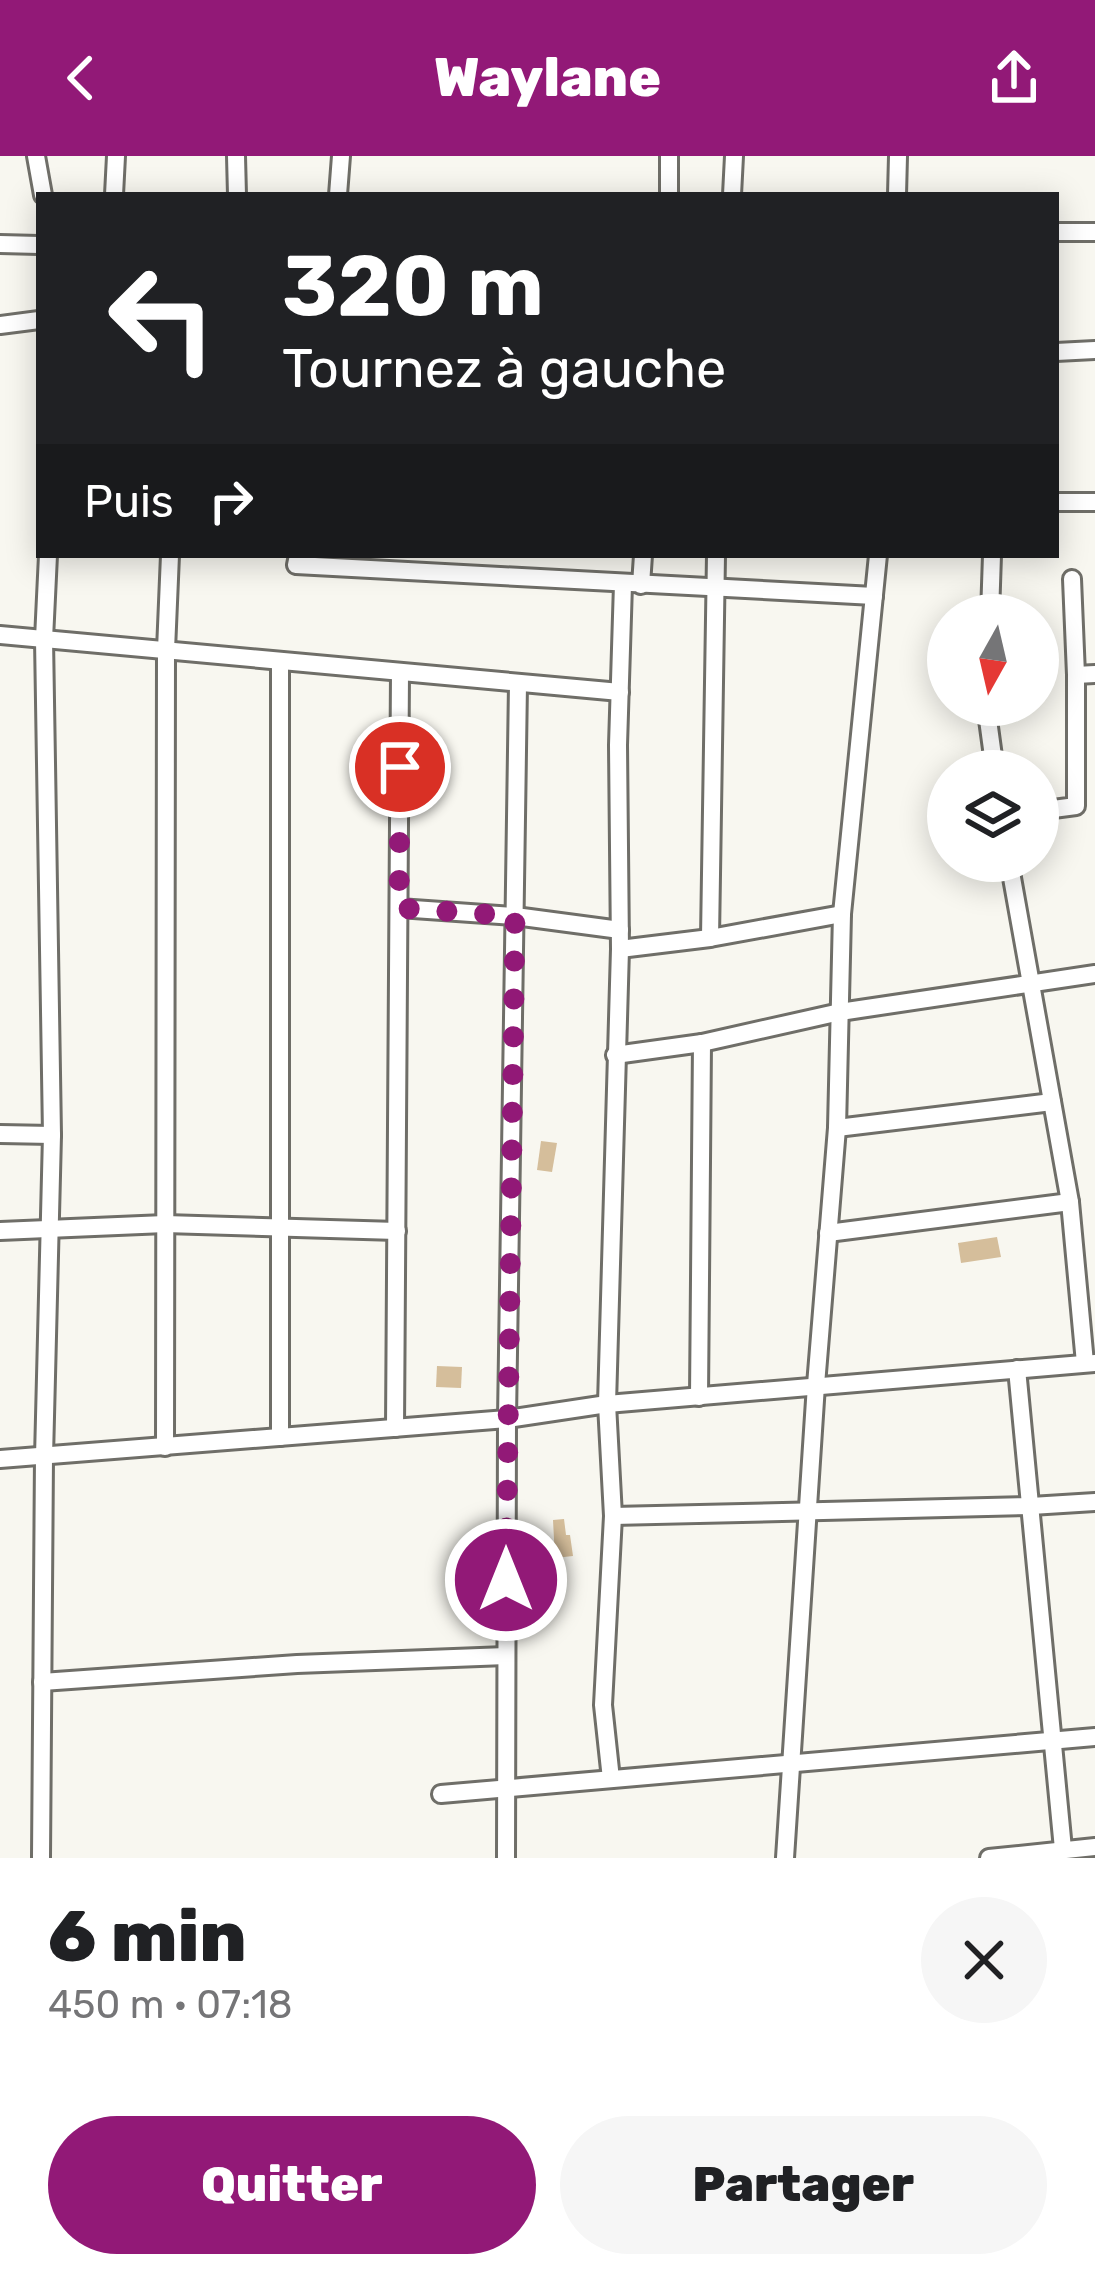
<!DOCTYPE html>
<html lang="fr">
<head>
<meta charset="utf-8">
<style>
  :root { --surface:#fff; --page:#f6f6f6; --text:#202124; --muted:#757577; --accent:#921977 }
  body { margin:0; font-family:Rubik,sans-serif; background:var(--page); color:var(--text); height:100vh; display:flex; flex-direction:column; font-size:45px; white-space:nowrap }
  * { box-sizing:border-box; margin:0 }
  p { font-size:39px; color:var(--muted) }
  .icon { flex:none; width:66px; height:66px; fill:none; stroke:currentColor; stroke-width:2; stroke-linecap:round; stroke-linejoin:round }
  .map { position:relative; height:1702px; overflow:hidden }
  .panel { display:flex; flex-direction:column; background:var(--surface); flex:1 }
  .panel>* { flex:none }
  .hud { position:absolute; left:36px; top:36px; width:1023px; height:366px; border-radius:0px; box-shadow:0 6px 30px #0003; background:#202124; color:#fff; overflow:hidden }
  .needle { width:78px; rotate:188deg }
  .fabs { position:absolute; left:927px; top:438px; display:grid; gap:24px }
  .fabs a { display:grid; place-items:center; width:132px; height:132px; border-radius:50%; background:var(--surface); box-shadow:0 6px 30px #0003; font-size:60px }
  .pin { position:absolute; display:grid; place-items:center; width:102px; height:102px; color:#fff; margin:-51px; border:6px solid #fff; border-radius:50%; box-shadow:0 3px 12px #0007 }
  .me { position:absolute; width:132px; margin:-66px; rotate:0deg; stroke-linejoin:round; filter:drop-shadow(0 0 9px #0008) }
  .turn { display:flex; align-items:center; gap:42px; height:252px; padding:0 48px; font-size:54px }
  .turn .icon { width:156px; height:156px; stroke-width:2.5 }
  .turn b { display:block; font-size:84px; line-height:102px }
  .then { display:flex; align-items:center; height:114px; padding:0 48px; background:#0003; gap:24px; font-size:45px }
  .round { display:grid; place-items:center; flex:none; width:126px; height:126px; border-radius:63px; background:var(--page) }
  .summary { display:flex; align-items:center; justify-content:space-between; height:204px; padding:0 48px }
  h1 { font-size:72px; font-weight:800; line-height:90px }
  .action { display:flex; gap:24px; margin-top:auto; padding:24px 48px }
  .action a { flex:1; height:138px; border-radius:72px; background:var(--accent); color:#fff; font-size:48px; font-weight:800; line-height:138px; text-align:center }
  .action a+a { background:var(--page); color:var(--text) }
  header { display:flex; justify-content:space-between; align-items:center; height:156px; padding:0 48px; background:var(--accent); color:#fff; font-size:54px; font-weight:800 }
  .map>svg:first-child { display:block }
  .building { fill:#d5be9b }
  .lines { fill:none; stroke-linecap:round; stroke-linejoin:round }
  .minor-casing { stroke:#6f6e68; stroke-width:22 }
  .minor { stroke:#fff; stroke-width:16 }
  .route { stroke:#921977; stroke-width:21; stroke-dasharray:0 37.8 }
</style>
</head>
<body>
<header><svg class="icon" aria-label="back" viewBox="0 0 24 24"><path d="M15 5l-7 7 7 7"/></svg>Waylane<svg class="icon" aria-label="share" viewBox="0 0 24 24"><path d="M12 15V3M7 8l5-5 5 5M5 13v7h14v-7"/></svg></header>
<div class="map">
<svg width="1095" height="1702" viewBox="0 0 1095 1702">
  <rect width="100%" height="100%" fill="#f8f7f0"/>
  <g class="building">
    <path d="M541,985l16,2 -5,29 -15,-2z"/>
    <path d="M997,1081l4,20 -40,6 -3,-20z"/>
    <path d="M437,1210l25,1 -1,21 -25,-1z"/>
    <path d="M564,1363l2,16h4l3,21 -18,2 -2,-38z"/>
  </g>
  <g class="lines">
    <g class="minor-casing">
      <g id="minor">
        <path d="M36,0l7,39"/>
        <path d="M236,0l1,39"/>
        <path d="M114,39l2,-39"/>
        <path d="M338,39l3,-39"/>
        <path d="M669,39v-39"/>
        <path d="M732,39l2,-39"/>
        <path d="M897,39l1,-39"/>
        <path d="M1056,76h39"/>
        <path d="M0,88l39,1"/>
        <path d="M0,169l39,-5"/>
        <path d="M1056,196l39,-2"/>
        <path d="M1056,346h39"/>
        <path d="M298,399l-2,10 578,31"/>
        <path d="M641,429l2,-30"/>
        <path d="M990,459l2,-60"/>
        <path d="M0,479l620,57"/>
        <path d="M280,505v776"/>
        <path d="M1076,519l19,-1"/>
        <path d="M986,549l9,66"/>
        <path d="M1038,655l38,-5v-131l-4,-96"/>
        <path d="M1009,705l61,341 15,161"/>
        <path d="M399,752l116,8 105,14"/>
        <path d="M710,782l6,-383"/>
        <path d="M620,793l90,-11 132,-24"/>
        <path d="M615,899l87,-12 138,-31 255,-38"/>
        <path d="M837,972l215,-26"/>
        <path d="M0,978l52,1"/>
        <path d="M0,1075l165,-7 232,7"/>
        <path d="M828,1077l242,-31"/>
        <path d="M1017,1213l46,480"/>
        <path d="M699,1241l3,-354"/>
        <path d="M395,1272l5,-755"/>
        <path d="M165,1291l1,-797 4,-95"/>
        <path d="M0,1303l507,-40 100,-15 488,-41"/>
        <path d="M613,1360l418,-10 64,-4"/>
        <path d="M42,1526l255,-18 209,-8"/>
        <path d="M611,1623l-8,-74 10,-189 -6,-112 13,-455 -2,-204 5,-161"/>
        <path d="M441,1638l654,-57"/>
        <path d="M41,1702l3,-401 8,-322 -8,-496 4,-84"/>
        <path d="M506,1702l1,-439 11,-735"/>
        <path d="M785,1702l31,-473 21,-257 5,-214 36,-359"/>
        <path d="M989,1702l106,-11"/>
      </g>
    </g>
    <use href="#minor" class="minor"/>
  </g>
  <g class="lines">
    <path class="route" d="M400,611l-1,141 116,8 -9,664"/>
  </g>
</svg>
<div class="fabs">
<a><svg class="needle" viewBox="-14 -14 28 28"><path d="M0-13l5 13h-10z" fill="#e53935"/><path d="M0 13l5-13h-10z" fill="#757577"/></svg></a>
<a><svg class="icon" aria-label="layers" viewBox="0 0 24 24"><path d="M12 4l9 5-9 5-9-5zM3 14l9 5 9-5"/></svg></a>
</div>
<div class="pin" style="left:400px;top:611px;background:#d93025"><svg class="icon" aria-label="arrive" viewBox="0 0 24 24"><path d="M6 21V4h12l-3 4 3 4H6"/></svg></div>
<svg class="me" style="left:506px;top:1424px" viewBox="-20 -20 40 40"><circle r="17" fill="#921977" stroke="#fff" stroke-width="3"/><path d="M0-11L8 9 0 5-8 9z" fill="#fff"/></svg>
<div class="hud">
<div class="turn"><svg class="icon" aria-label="left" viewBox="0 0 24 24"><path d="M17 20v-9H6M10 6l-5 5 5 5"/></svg><div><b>320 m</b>Tournez à gauche</div></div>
<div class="then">Puis<svg class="icon" aria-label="right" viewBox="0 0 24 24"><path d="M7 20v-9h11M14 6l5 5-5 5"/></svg></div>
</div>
</div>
<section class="panel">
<div class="summary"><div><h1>6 min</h1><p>450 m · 07:18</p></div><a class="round"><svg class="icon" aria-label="close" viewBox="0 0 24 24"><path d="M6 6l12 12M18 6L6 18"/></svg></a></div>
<div class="action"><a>Quitter</a><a>Partager</a></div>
</section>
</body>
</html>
